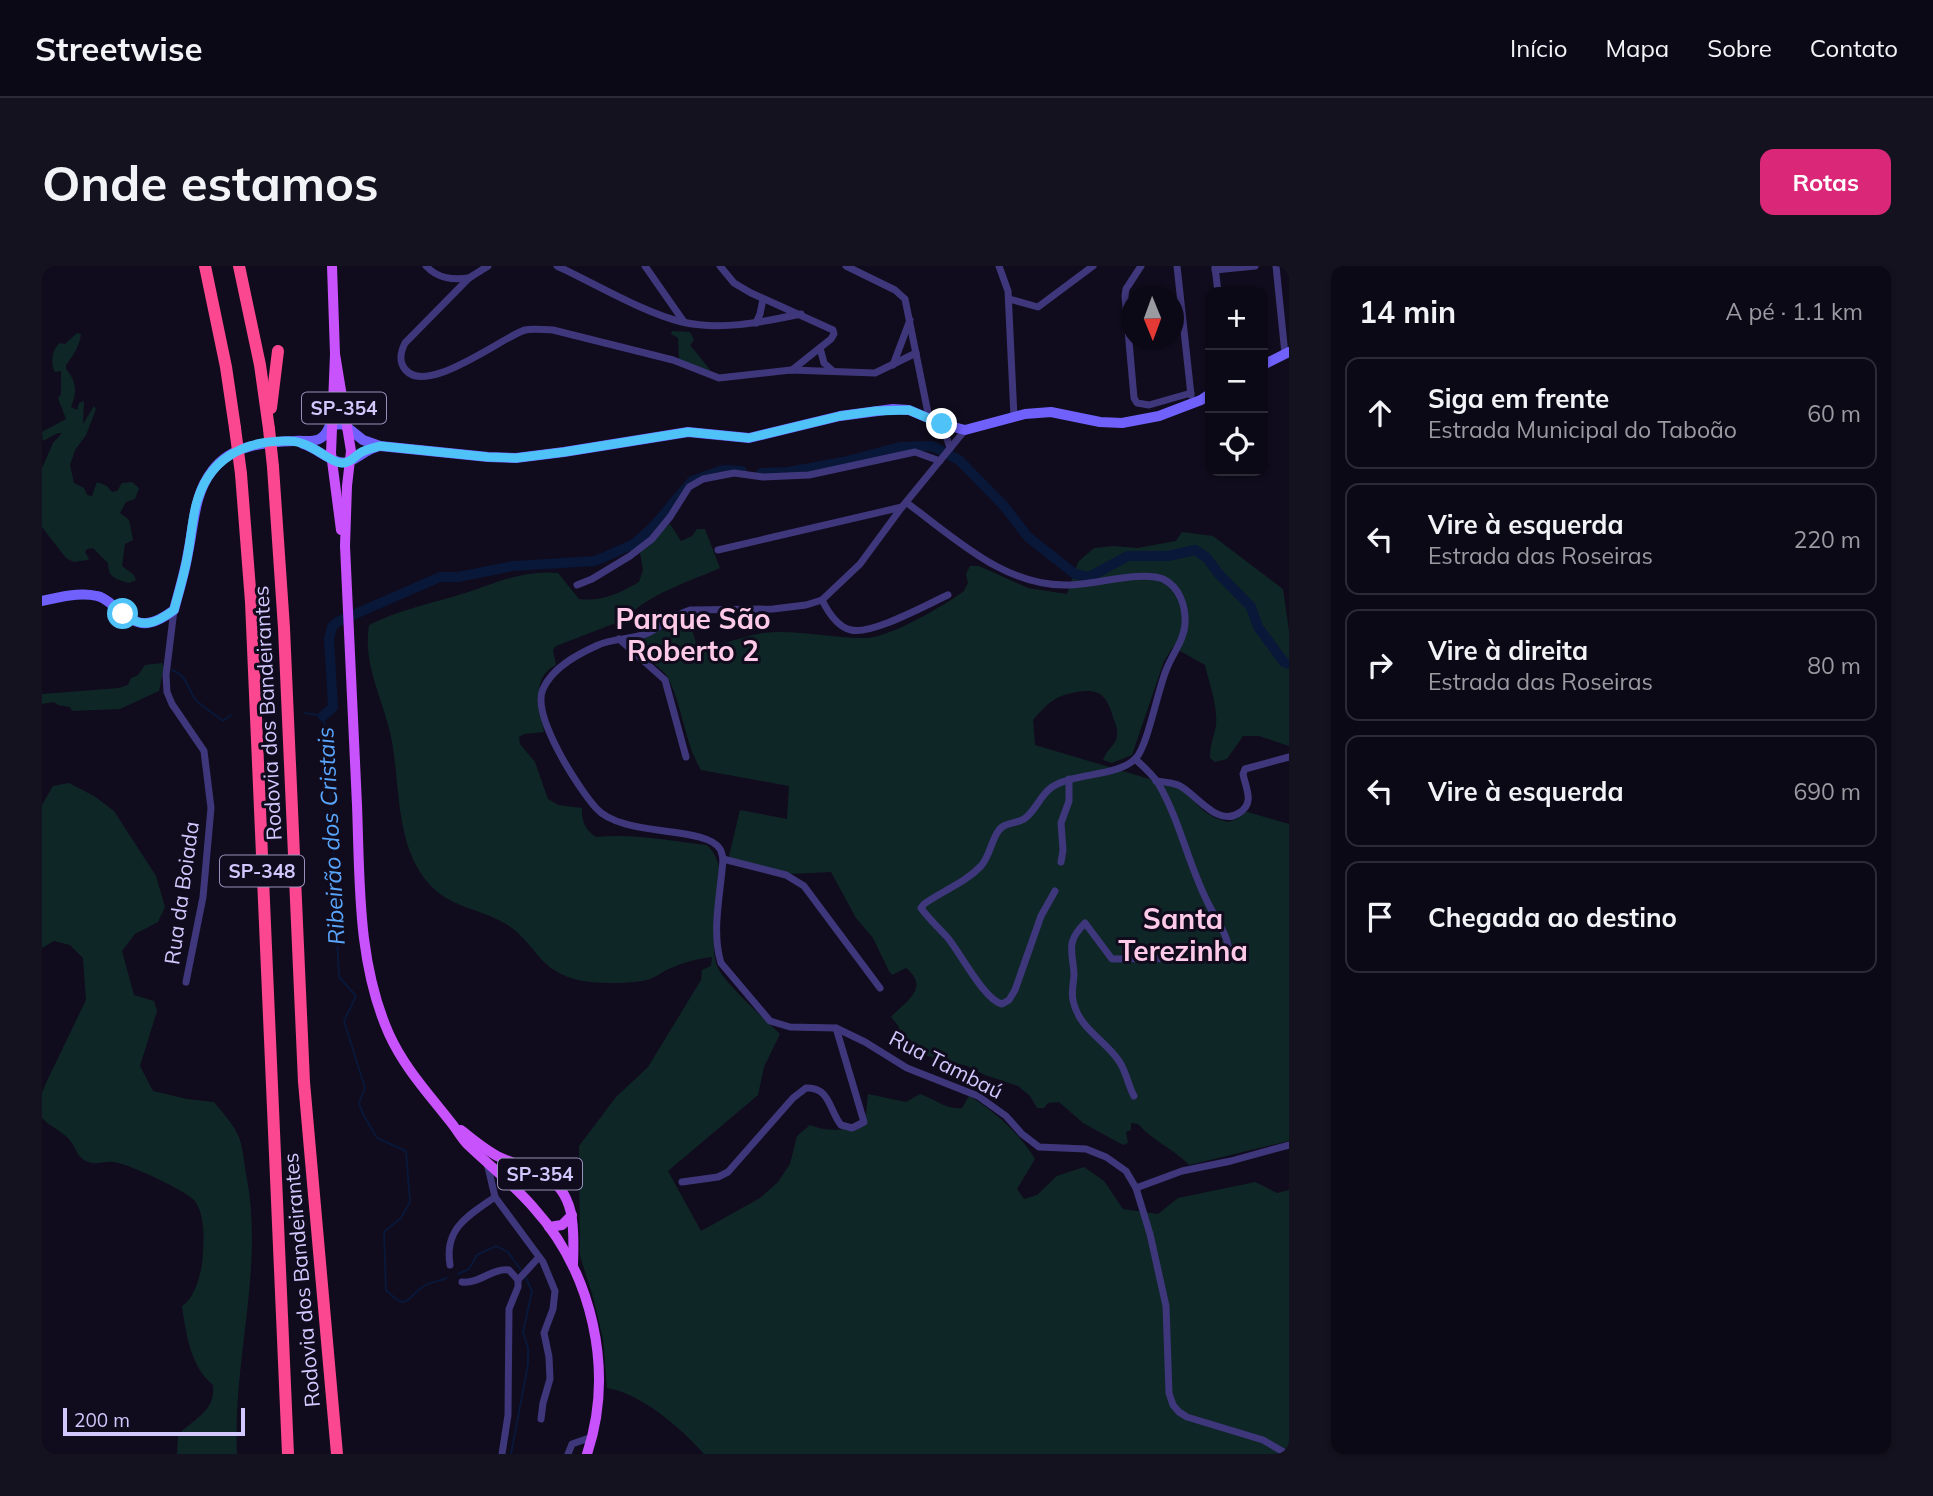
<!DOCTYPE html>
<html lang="pt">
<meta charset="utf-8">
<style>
body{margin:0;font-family:Mulish,sans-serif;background:#15121f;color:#f1f3f6}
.controls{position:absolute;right:21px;top:21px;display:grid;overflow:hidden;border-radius:14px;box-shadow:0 2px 5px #0004}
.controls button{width:63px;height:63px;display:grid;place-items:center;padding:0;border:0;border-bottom:2px solid #2c2a35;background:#0c0916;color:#f1f3f6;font:35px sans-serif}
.compass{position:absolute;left:1079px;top:21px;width:63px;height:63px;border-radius:50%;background:#0c0916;box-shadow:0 2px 5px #0004;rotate:179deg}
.scale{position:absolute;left:21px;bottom:18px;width:182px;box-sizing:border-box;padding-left:7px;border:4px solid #d2c8fe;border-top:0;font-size:19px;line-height:24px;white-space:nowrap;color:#d2c8fe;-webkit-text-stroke:5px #100c1d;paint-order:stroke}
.stop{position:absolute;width:21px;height:21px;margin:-16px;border:5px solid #4fc3f7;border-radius:50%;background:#fff}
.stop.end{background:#4fc3f7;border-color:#fff;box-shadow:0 2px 7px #0008}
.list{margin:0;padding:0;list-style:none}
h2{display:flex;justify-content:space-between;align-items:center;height:91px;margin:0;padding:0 28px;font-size:30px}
h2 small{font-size:23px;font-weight:400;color:#9a9aa1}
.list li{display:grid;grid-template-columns:46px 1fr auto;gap:21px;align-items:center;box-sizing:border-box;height:112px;margin:0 14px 14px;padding:0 14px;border:2px solid #2c2a35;border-radius:14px}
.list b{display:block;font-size:26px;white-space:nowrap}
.list p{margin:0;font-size:23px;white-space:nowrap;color:#9a9aa1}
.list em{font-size:23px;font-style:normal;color:#9a9aa1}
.icon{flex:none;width:38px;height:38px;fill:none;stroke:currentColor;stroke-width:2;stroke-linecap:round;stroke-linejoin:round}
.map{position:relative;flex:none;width:1247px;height:1188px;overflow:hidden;border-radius:14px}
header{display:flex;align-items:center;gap:42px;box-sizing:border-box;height:98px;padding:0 35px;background:#0c0916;border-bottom:2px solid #2c2a35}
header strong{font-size:33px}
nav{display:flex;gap:38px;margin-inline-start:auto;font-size:24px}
.intro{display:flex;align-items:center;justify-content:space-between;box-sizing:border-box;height:168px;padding:0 42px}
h1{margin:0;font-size:49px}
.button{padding:18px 32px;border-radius:14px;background:#db2777;color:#fff;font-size:24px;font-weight:700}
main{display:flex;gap:42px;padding:0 42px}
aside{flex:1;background:#0c0916;border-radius:14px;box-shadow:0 2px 5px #0004}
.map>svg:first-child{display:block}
.green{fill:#0f2626}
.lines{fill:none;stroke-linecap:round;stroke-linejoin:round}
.stream{stroke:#091738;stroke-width:2}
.river{stroke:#091738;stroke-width:10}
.street{stroke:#3f377b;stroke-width:7}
.secondary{stroke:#7061fc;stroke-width:10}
.primary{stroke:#c852fc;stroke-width:10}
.highway{stroke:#fb4690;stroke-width:12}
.highway-bridge{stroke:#fb4690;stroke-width:12}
.route{stroke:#4fc3f7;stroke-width:9}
.labels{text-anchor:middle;stroke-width:6;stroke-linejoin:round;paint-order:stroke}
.shield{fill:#100c1d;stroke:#9890ba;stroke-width:2}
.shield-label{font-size:19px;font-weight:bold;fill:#d2c8fe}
.street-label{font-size:21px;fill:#d2c8fe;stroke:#100c1d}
.water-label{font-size:23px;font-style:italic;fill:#59a5fc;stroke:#100c1d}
.district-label{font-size:28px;font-weight:bold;fill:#fecae8;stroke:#100c1d}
</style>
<header>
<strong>Streetwise</strong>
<nav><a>Início</a><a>Mapa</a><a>Sobre</a><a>Contato</a></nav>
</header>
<div class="intro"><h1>Onde estamos</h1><a class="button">Rotas</a></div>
<main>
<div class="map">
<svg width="1247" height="1188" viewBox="0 0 1247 1188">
<rect width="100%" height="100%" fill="#100c1d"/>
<g class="green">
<polygon points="630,65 648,66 652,74 648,79 669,105 637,94 636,72 629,68"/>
<path d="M35,67l4,1c-1,11 -8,22 -15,31v4c11,13 11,23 5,38l6,3 2,-7 5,-2 -1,23 11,-18 2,3 -10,26 -11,15 -5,15 4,18 10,5 3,7 5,1 5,-14 10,4 5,6 5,-1 5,-8 10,-1 7,6 -4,11 -9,3 -6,11 9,7 4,20 -8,4 -3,22 12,9 2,5 -7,3c-13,-4 -21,-5 -21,-20l-15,-15 -6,1 -2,3 4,7 -2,1 -13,2 -8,-4 -24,-31v-59l11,-25 9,-10h-4l-15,8 -1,-9 24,-13 -8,-21 3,-4v-23l-6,1c-5,-9 -3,-23 5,-29l5,1z"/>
<path d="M628,258l11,17 11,-5 5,-7h8l15,39c-29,13 -75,27 -94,51l-70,27 -3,4 3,15c-26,12 -16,45 -12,67l-20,2 -5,3 1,7 15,18 13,37 10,6 24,3c-1,12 3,22 14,29 37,-4 74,4 111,8 31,30 -3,85 10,121 6,16 49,54 63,68l-16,33 -6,28 -90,76 33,60 59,-33 18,-16 12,-18 7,-28 13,-11c20,8 35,5 55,-1l3,-30 38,8 14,-8c15,5 26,16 42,14l7,-12c26,15 50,37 66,63l-18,30 7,10 13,-4 20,-19 27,-9 20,14 19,28 35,5 20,-16 77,-16 22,11 12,-3v264h-585c-22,-25 -63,-61 -97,-66l-4,-49 -10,-42 -13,-41 -1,-110 37,-49 32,-30 53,-87 1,-10 9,-4 1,-9c-12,1 -30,6 -41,11 -8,3 -16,10 -24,12 -15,4 -53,4 -69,0 -35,-9 -38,-26 -61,-48 -26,-23 -63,-21 -87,-47 -38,-42 -28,-106 -41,-157 -9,-35 -26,-67 -20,-103 26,-13 54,-20 83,-28 36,-10 67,-28 106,-24l21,26c23,3 41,-6 60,-17l4,-12 -3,-18z"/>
<path d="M1140,266l31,4 70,53 6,42v115l-30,-10h-16l-16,23 -12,3 -5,-4c0,-15 4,-20 6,-33 2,-19 -7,-42 -11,-60l-32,-18 -9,14 -32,94 -20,8 -9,-3c3,-8 8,-12 12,-18 4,-7 2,-15 -1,-22 -7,-23 -12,-32 -37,-28 -23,4 -29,11 -44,28l2,25 145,43 24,23 11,7 13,4 9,-3 7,-8 45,13v317l-100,24c-15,-16 -36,-24 -51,-41l-7,-1v7l-5,2 2,11 -5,2 -40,-22 -24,-21 -11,1 -4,5h-7l-7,-12 -12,-10 -33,-11 -18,-9 -43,-11 -28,-15 3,-13 -8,-10c14,-15 40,-29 15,-49l-14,7 -3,-4 -16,-33 -17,-20 -25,-46 -42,2 -58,-15 -2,-3 11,-46 47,9 2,-33 -88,-16c-17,-28 -18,-63 -33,-92 -8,-15 -31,-21 -37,-37l58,-21 7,23 4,3c22,1 42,-10 63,-13 35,-4 69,6 104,5 23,-1 77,-32 97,-47l4,-8 -2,-9 4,-8h9l49,22 39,6 11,-32 16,-14 20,-2 23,2 39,-7z"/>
<polygon points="120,397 122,401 117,425 78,443 30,445 28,441 16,439 12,436 0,438 0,428 77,422 86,419 89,412 96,409 103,399"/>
<path d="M27,517l25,13 20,15 42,65 9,31 -7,15 -23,12 -13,17 12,44 20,6 3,10 -17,55 13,25 34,8 27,3c9,11 19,22 25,35 4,11 5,25 7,37 19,93 -14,187 -9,280h-60l1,-19c17,-17 38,-24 35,-50 -23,-19 -27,-52 -31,-79 12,-7 18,-29 20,-42 2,-19 4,-47 -7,-63 -8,-10 -68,-38 -82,-39 -7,-1 -14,2 -21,1 -16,-3 -15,-16 -24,-25 -8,-8 -19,-12 -26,-20v-25l3,-8 41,-85 -3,-42 -13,-13 -16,-4 -12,7v-143l11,-19z"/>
</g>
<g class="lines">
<g class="stream">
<path d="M130,404c16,6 15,19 24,30 9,9 17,13 27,21l8,-6"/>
<path d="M262,447l19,3 5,27 11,234 17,19 -12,25 21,67 -6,15 4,11 14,24 29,13 4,51 -9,16 -17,14 2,58c20,20 18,12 35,-2 6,-5 18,-7 26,-10"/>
<polyline points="416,1008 427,1003 435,989 454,980 466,986 479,1004"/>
<polyline points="469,1188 486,1098 486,1082 481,1066 490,1025 484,1012"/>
</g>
<g class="river">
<polyline points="719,207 746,206 801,196 858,181 890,180 917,194 962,240 986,271 1033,308 1047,311 1086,290 1126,290 1153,284 1165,292 1176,307 1209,341 1216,361 1242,396 1247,398"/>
<polyline points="281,450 291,441 287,373 290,361 295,356 398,311 416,311 471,300 553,295 592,278 611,261 650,215 681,204 700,205"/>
</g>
<g class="street">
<path d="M384,0c12,13 27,14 43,12"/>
<path d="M446,0l-19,12 -64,65c-3,6 -6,13 -3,21 16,40 101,-28 123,-34 9,-2 19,0 28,0l120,30 46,18 72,-8 84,3 41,-20"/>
<path d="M515,0c37,17 87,47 125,56 40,9 80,0 119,-8"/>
<polyline points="603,0 642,56"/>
<polyline points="678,0 692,17 709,27 791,64 792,68 789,73 750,104"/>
<polyline points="804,0 853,24 863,33 887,152"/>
<polyline points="957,0 966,25 972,151"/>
<polyline points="1099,0 1084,23 1083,30 1092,132 1095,137 1107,139 1149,127"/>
<polyline points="1135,0 1149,129"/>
<polyline points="1234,0 1243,88"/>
<polyline points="1173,1 1176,26"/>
<polyline points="1173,4 1213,0"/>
<polyline points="967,33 996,41 1051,0"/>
<polyline points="714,57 718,48 721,33"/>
<polyline points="778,82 782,97 791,105"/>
<polyline points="851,99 868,54"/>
<polyline points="900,158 908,182"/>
<path d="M923,164l-63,77 -42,57 -38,36 -16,5 -33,4 -83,1c-16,5 -28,16 -42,23 -17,7 -36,5 -52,13 -20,9 -44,22 -53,43 -12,26 35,99 53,119 26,30 110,17 124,41 1,1 3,9 3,10 -2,33 -12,72 -2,104l49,58 20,6 46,1 29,14 42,26 71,28 28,20 16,18 17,13 47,2 20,8 20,14 10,17 14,46 16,72 3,87 4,12 6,7 8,5 76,23 24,14"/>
<path d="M865,237c48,35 98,84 161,82 25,0 74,-15 95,-6 17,8 23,28 22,45 -1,16 -12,29 -18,44 -9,20 -19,77 -31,90 -18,19 -60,14 -84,29 -12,8 -16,24 -28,32 -10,6 -20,2 -27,14 -6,10 -8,24 -16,33 -16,17 -39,25 -57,38l-3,4c7,10 17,19 26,29 13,15 37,63 55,67l7,-4 6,-10 26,-74 14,-25"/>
<polyline points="676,284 860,241"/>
<polyline points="535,319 550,313 588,290 610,273 628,251 647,221 661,213 692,207 721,211 767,209 873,186 898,195"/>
<path d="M780,334c6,12 15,27 29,30 21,5 77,-26 97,-35"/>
<polyline points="132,344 124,409 125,426 130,438 162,485 169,542 161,631 144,716"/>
<polyline points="577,373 623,414 644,491"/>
<path d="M1114,515c7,1 15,1 22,4 17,7 39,43 61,28 16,-10 7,-24 4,-39l2,-5 44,-12"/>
<polyline points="681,593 744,609 762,620 838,722"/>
<polyline points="1019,596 1021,584 1019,557 1027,535 1027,513"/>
<path d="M1092,830c-6,-11 -8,-25 -15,-35 -14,-21 -41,-33 -46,-61 -2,-8 1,-18 1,-27 -2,-24 -8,-31 11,-50l27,36 105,-1 11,-3c3,-15 -10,-33 -17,-46 -22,-40 -30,-87 -53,-126 -6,-9 -15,-17 -23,-24"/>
<polyline points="445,897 453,931 501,996 513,1025 511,1043 502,1067 507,1091 508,1113 501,1137 499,1153"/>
<path d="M640,916l36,-5 10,-5 65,-74 13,-10c24,-1 23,22 35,37l11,3 12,-6 -28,-94"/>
<polyline points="1094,922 1140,905 1189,895 1247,879"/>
<path d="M408,999c-6,-37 18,-49 45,-68"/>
<polyline points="476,1014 497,991"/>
<path d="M420,1016c18,2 29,-14 47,-12l9,10v7l-9,22 -1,106 -6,39"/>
<polyline points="526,1188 530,1178 550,1171"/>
</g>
<g class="secondary">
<polyline points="1221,99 1247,86"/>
<path d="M261,178c15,4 33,24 47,17 11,-5 17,-12 30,-15"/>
<path d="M0,335c17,-4 38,-9 55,-5 7,1 13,7 19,12 22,20 34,20 58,2 5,-19 11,-38 14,-57 6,-28 6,-59 24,-82 19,-26 53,-29 83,-30 8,-1 19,2 26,-3 5,-3 7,-8 9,-13l13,-1 20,16 17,6 108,11 28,1 48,-6 124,-20 61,6 91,-22 53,-7 16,1 33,14 23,6 60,-16 26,-2 49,10 22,1 37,-7 42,-16 9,-6"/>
</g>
<g class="primary">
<polyline points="290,0 293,88 289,187 299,264"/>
<path d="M293,88l16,97 -4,35 -2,60c4,86 8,173 12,259 3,77 0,157 32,229 15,33 38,58 60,86 7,8 12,18 19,25 22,21 45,39 65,62 59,65 82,163 54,247"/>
<path d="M419,864c11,9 23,19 36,26 15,7 31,12 46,19 34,17 31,57 30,89"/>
<polyline points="507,961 520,959 530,949"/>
</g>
<g class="highway">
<polyline points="163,0 184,101 193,162"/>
<polyline points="197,0 218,99 227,163"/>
<polyline points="229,142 236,85"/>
<polyline points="231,201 242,362 262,816 295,1188"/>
<polyline points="199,208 209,336 246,1188"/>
</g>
<g class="highway-bridge">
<polyline points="193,162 199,208"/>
<polyline points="227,163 231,201"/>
</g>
</g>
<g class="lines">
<path class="route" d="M81,348c20,15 32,10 51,-4 5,-19 11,-38 14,-57 3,-16 4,-32 8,-48 12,-46 47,-65 93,-64 22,0 41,22 53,22 8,0 12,-6 18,-10 6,-4 13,-5 20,-7l108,11 28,1 48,-6 124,-20 61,6 91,-22 36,-5 33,-1 33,14"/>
</g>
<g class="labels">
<g class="shield">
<rect x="260" y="126.5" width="84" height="31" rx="5"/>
<rect x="178" y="589.5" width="84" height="31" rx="5"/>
<rect x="456" y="892.5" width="84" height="31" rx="5"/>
</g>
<g class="shield-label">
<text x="302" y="149">SP-354</text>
<text x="220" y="612">SP-348</text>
<text x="498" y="915">SP-354</text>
</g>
<g class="street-label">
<text transform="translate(226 447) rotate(-93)" y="7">Rodovia dos Bandeirantes</text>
<text transform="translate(140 627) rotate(-82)" y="7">Rua da Boiada</text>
<text transform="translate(904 799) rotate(27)" y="7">Rua Tambaú</text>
<text transform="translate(260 1014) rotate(-95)" y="7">Rodovia dos Bandeirantes</text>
</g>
<g class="water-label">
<text transform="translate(289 570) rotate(-93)" y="8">Ribeirão dos Cristais</text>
</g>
<g class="district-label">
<text x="651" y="363">Parque São<tspan x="651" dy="32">Roberto 2</tspan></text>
<text x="1141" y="663">Santa<tspan x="1141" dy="32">Terezinha</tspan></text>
</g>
</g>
</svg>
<div class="controls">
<button>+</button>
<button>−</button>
<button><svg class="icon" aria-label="locate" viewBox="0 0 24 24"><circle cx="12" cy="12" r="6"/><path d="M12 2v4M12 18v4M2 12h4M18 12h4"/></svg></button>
</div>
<svg class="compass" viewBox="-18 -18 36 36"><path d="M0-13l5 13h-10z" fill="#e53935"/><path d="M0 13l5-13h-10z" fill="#9a9aa1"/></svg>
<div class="scale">200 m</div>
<div class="stop" style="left:81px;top:348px"></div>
<div class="stop end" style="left:900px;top:158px"></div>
</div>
<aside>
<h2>14 min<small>A pé · 1.1 km</small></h2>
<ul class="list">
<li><svg class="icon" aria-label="ahead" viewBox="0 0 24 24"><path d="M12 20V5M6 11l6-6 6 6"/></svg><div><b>Siga em frente</b><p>Estrada Municipal do Taboão</p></div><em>60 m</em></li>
<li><svg class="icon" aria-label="left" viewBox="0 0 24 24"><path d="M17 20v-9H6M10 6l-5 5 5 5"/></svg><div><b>Vire à esquerda</b><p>Estrada das Roseiras</p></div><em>220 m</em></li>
<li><svg class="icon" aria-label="right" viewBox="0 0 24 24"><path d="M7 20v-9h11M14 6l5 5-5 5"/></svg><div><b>Vire à direita</b><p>Estrada das Roseiras</p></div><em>80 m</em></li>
<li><svg class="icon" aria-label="left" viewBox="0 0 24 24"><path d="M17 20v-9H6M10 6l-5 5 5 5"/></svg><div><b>Vire à esquerda</b></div><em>690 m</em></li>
<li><svg class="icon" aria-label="arrive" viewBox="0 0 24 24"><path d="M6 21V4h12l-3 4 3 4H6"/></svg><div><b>Chegada ao destino</b></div></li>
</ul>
</aside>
</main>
